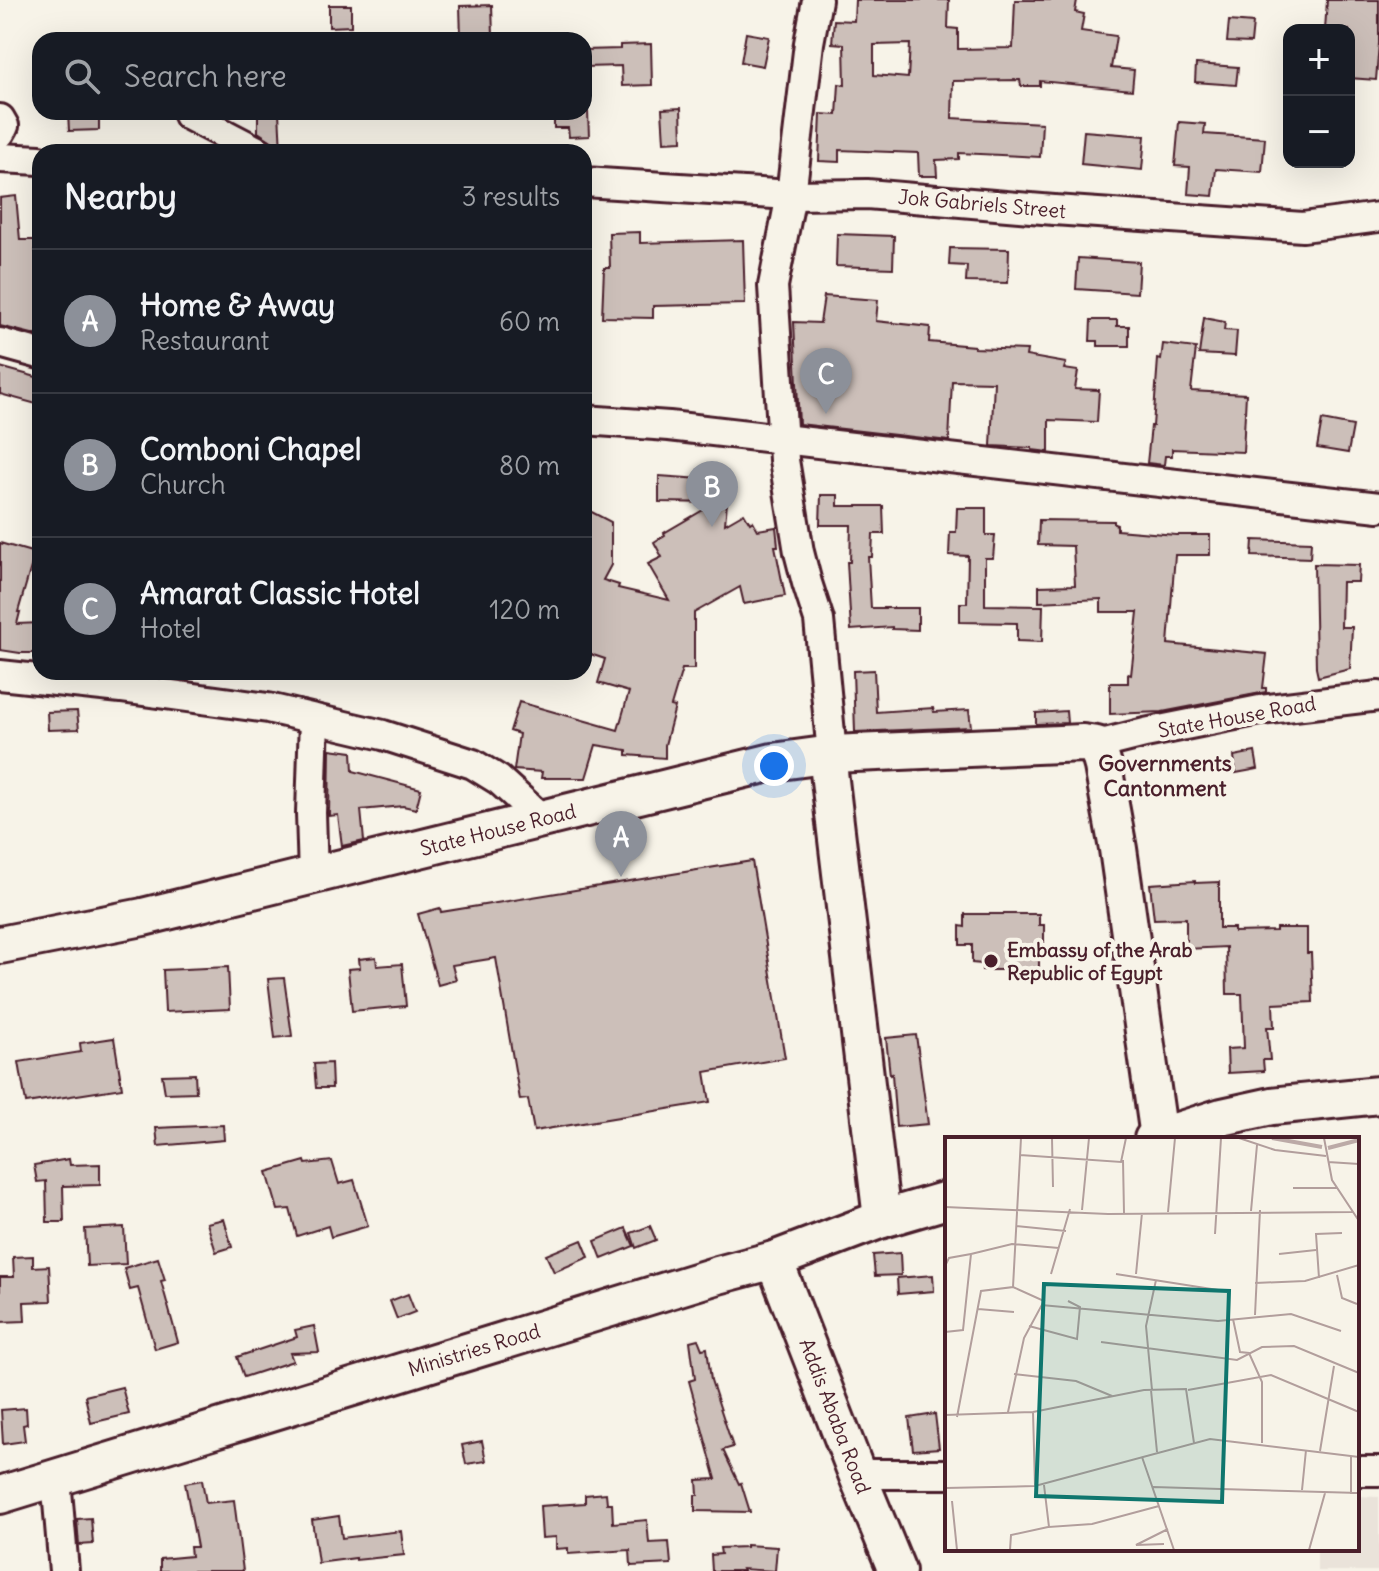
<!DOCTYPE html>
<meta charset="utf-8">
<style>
body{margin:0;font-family:Delius,sans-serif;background:#242831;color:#f1f3f6}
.controls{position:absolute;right:24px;top:24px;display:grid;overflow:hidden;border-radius:16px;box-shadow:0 8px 32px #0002}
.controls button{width:72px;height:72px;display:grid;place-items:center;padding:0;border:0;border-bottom:2px solid #363941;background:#171b24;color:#f1f3f6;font:40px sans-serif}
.you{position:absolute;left:774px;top:766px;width:28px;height:28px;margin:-20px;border:6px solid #fff;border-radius:50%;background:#1a73e8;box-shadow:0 0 0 12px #1a73e833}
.badge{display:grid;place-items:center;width:52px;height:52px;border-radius:50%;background:#8c9099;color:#fff;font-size:26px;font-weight:700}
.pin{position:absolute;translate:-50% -66px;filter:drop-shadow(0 2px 4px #0008)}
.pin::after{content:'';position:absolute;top:42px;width:28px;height:24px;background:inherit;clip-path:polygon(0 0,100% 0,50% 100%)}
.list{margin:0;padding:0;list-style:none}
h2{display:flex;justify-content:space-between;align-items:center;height:104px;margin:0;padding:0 32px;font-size:34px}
h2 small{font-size:26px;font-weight:400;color:#9ea1a6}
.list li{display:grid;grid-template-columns:52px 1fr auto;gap:24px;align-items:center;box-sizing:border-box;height:144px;padding:0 32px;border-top:2px solid #363941}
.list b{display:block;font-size:30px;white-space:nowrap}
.list p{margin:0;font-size:26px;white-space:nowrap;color:#9ea1a6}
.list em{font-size:26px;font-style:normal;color:#9ea1a6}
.icon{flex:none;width:44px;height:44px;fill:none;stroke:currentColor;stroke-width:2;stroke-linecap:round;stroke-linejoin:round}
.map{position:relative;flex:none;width:1379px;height:1571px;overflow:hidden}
.search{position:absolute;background:#171b24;box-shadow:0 8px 32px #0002;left:32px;top:32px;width:560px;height:88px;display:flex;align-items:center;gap:20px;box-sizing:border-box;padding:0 28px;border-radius:24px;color:#9ea1a6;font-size:30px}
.panel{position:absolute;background:#171b24;box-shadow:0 8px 32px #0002;left:32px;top:144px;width:560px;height:536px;border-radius:24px}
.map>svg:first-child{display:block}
.built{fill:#eae3da}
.building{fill:#ccbfb9;stroke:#4a1f2b;stroke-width:2;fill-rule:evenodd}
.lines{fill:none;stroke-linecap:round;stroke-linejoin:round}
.minor-casing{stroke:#4a1f2b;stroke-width:34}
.major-casing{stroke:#4a1f2b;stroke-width:42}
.minor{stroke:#f7f3e8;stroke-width:28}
.major{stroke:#f7f3e8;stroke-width:36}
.poi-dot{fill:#4a1f2b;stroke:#f7f3e8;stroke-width:3}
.labels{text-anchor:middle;stroke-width:8;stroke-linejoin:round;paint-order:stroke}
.street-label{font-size:20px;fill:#4a1f2b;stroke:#f7f3e8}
.poi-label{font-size:20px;font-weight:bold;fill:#4a1f2b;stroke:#f7f3e8;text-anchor:start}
.neighbourhood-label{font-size:22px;font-weight:bold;fill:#4a1f2b;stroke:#f7f3e8}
.inset-river{fill:none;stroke:#bcaaa7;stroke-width:4}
.inset-road{fill:none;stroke:#b29e9c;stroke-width:2}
.view{fill:#0f766e;fill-opacity:0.15;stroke:#0f766e;stroke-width:4}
.inset-edge{fill:none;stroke:#4a1f2b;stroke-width:4}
</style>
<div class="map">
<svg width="1379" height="1571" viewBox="0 0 1379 1571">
<rect width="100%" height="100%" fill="#f7f3e8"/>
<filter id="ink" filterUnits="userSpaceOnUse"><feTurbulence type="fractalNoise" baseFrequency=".0125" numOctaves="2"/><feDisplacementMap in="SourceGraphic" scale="16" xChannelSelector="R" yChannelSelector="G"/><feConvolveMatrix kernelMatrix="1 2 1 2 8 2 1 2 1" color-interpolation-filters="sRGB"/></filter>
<g filter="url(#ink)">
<polygon class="built" points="1357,1496 1379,1497 1379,1571 1317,1571 1317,1549 1357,1549"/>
<g class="building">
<path d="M855,0h94l-1,28 10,1v20l55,-1 2,-48h62l-2,12 9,2 -3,17 35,5 -5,32 23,2 -2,20 -92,-9v5h-19l-1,-6 -67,1 -1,37 90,5 -2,34 -81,-4v6l-23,1 1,16h-18l-1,-23 -79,-3v12l-20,-1 2,-47 16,1 2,-31 6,1 -1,-41 -12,-1 2,-23 20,1zM910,44l-2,34 -34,-3v-30z"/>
<polygon points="1327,0 1379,0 1379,43 1376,80 1349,78 1349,30 1325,30"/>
<polygon points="329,5 351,5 351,26 329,27"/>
<polygon points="492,5 493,36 461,38 460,6"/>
<polygon points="1229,21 1253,23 1251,43 1227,42"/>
<polygon points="746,33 769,37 763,66 741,62"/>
<polygon points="651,44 652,85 622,86 621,66 584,67 584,50 620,49 620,45"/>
<polygon points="1196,64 1238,67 1236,85 1195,82"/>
<polygon points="681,108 682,141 664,142 662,109"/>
<polygon points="68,112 99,112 99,130 69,131"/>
<polygon points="258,112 279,112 281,150 276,150 273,142 258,132"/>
<polygon points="554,112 588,112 589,136 569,137 568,128 554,128"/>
<polygon points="1179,122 1205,124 1204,134 1265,138 1262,172 1216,169 1213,196 1188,194 1190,167 1175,166"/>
<polygon points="1084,131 1145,136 1142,170 1081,164"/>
<polygon points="16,196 20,240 35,240 36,254 40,254 40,336 0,326 0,198"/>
<polygon points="640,232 640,243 743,240 745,304 653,306 653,318 602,317 604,268 610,268 609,233"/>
<polygon points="837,234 894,236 893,268 836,266"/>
<polygon points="950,248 1009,249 1008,283 966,282 967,266 949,265"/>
<polygon points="1078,258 1139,262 1137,293 1076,289"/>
<polygon points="824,296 878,300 876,321 930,327 929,342 974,346 974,348 1027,350 1026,356 1066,363 1064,369 1078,371 1075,389 1099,390 1097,422 1049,420 1049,452 1032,450 1032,448 991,446 994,382 952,381 949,441 799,424 794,322 820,323"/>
<polygon points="1204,318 1225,322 1224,330 1237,331 1235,356 1199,354"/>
<polygon points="1091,320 1117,320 1117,326 1129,326 1129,346 1098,346 1098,341 1090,341"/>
<polygon points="1163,344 1196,348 1191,391 1246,394 1243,452 1172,449 1172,456 1165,456 1164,465 1147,463 1151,426 1153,426 1158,359 1161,360"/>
<polygon points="0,367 40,378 40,405 0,394"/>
<polygon points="1322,420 1353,426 1348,453 1317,448"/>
<polygon points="659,476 729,481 725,524 744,513 750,523 753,521 758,530 776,527 778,546 775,546 785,596 744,604 740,587 694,613 694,669 682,669 671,706 675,707 665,745 665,758 627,755 627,750 596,745 586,778 541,778 542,772 514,770 519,734 510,731 519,702 618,730 629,692 598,683 605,659 584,652 584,508 611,522 611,565 603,580 619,585 618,588 669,600 648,564 662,557 654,542 665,535 664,533 715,503 659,502"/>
<polygon points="821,495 838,495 838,506 883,506 884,534 873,534 872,557 868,557 871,608 918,608 918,630 892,629 892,627 851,630 847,562 850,562 851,525 820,525"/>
<polygon points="957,508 986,508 986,535 995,535 993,558 985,558 985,605 1043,606 1042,642 1017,641 1017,623 960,622 960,603 967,603 968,556 949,555 950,532 956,532"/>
<polygon points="1039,520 1114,521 1114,524 1117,525 1117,530 1176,535 1210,535 1210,555 1175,555 1168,644 1267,654 1263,688 1266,688 1266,692 1162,712 1110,714 1110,683 1128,683 1128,674 1131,675 1138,612 1101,612 1101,599 1039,602 1039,586 1075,585 1073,546 1038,545"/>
<polygon points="1253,540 1311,542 1310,558 1252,556"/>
<polygon points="0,543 35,553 18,612 20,612 17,624 40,623 40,653 20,653 0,650"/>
<polygon points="1314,564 1359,565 1358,582 1342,582 1341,627 1352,627 1350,669 1318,677 1316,668"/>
<polygon points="874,670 876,712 933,708 934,712 969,710 971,727 855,732 853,671"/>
<polygon points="77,711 79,729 48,730 47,712"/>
<polygon points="1066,711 1067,723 1036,724 1036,713"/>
<polygon points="330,749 352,752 353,771 421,789 416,809 403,806 361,810 364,841 342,846 338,815 329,816"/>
<polygon points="1255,752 1258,769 1236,773 1234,756"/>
<polygon points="752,861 785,1058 705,1072 710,1102 534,1131 528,1099 520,1100 496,958 452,965 456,980 438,985 418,914 440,908 441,912"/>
<polygon points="1195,881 1195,883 1219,882 1219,928 1234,928 1234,932 1276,931 1276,928 1307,928 1307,953 1311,953 1313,1002 1273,1004 1274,1027 1267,1027 1270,1060 1263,1060 1264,1071 1228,1073 1227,1049 1244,1048 1242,994 1227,994 1226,947 1186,949 1186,918 1154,919 1150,884"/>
<polygon points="965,914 1039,914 1039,925 1044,925 1044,945 1039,945 1039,970 982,970 982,964 972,963 972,945 960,945 960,926 965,927"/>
<polygon points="376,957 377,966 402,964 406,1006 352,1011 348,969 360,968 359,959"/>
<polygon points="228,967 230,1009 165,1012 163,970"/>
<polygon points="284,978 292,1036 275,1038 268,979"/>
<polygon points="916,1035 928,1124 896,1127 892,1074 890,1075 886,1038"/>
<polygon points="114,1038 122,1088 26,1103 19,1062 81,1052 80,1043"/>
<polygon points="331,1063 332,1088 316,1088 314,1064"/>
<polygon points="195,1074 196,1092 165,1093 162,1075"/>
<polygon points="223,1125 224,1140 158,1146 156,1128"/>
<polygon points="69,1159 70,1165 100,1164 100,1185 63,1186 64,1222 47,1222 46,1181 37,1182 34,1165"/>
<polygon points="305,1161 306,1164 332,1161 339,1184 354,1180 368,1226 331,1237 328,1226 297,1236 290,1209 278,1210 267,1172"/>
<polygon points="224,1219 232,1247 216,1252 207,1223"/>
<polygon points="650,1226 656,1240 636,1248 631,1233"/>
<polygon points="124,1227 126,1264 87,1266 85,1229"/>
<polygon points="626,1228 634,1246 602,1259 595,1241"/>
<polygon points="582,1240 589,1257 554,1272 546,1255"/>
<polygon points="900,1253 901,1275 875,1276 873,1255"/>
<polygon points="33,1256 33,1267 49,1266 51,1301 24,1302 25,1321 0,1322 0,1277 14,1277 13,1257"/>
<polygon points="158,1258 165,1280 161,1281 178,1342 155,1349 138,1288 130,1290 124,1268"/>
<polygon points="933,1275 934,1291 898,1294 897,1278"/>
<polygon points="408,1294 415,1312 397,1319 390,1301"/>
<polygon points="314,1326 319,1352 290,1353 293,1361 244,1377 237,1357 297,1337 295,1330"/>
<polygon points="698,1339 702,1349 707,1348 711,1380 733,1447 723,1450 739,1484 741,1483 750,1512 695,1511 695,1495 698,1495 697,1480 716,1479 689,1381 695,1379 690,1341"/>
<polygon points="122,1387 129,1414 91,1423 85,1396"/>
<polygon points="26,1408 27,1424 23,1425 25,1441 3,1444 1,1410"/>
<polygon points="935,1414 939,1448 913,1450 909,1418"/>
<polygon points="482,1441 486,1461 466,1464 462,1445"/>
<polygon points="202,1480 206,1503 234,1500 243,1571 160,1571 160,1559 191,1556 190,1547 197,1547 185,1483"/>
<polygon points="606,1493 607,1503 612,1503 613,1523 647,1520 649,1543 669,1542 671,1564 631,1566 630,1550 568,1554 568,1548 556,1549 556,1537 542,1538 540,1506 585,1503 585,1495"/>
<polygon points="339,1516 342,1538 401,1531 404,1555 356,1560 356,1558 318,1563 312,1520"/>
<polygon points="91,1518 93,1544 79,1545 77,1519"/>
<polygon points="746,1545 777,1547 775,1571 742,1569 743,1571 712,1571 711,1555 721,1554 720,1548 746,1547"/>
</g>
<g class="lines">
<defs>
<g id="minor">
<polyline points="817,0 809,43 791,195 773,286 784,460 799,552 807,583 819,620 832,754"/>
<polyline points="188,115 259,152"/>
<polyline points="0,119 4,126 0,133"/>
<polyline points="0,158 40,160"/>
<polyline points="584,182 791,195 867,194 1054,210 1303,227 1379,217"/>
<polyline points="0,343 40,354"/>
<polyline points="584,420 669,426 1379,507"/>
<polyline points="0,675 121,688 268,708 383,735 473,764 499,780 542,819"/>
<polyline points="1097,745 1145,733 1260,710 1379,696"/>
<polyline points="313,876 311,813 314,719"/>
<polyline points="1357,1471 1379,1471"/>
<polyline points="857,1474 947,1474"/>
<polyline points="56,1479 64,1571"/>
</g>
<g id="major">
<polyline points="827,755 882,1219"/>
<polyline points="0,945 143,917 773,762 832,754 1083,743 1097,745 1103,766 1118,849 1159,1137"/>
<polyline points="1153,1139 1222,1117 1272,1106 1379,1095"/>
<polyline points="774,1260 857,1474 897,1571"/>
<polyline points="0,1495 718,1275 774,1260 882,1219 947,1200"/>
</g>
</defs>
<use href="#minor" class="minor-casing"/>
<use href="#major" class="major-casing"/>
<use href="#minor" class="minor"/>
<use href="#major" class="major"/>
</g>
</g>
<circle class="poi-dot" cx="991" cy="961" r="8"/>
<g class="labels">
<g class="street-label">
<text transform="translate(982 204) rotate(5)" y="7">Jok Gabriels Street</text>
<text transform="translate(1237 717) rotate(-10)" y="7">State House Road</text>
<text transform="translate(498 830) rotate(-14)" y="7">State House Road</text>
<text transform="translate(474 1350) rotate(-17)" y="7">Ministries Road</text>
<text transform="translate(835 1416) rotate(69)" y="7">Addis Ababa Road</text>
</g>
<g class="poi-label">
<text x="1007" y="957">Embassy of the Arab<tspan x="1007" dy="23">Republic of Egypt</tspan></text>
</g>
<g class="neighbourhood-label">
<text x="1165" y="771">Governments<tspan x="1165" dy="25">Cantonment</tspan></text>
</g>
</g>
<g transform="translate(945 1137)">
<rect width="414" height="414" fill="#f7f3e8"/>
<path class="inset-river" d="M327,1l50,9M383,11l31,-8"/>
<path class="inset-road" d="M107,1l1,49M294,1l36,12 51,6M379,1l8,42 27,41M75,18l101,7 5,-24M178,23l1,53M383,25l31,2M348,51h44M0,70l163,7 244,-2M137,73l7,-72M306,74l6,-66M223,75l7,-74M71,89l50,5M270,97l6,-96M26,117l41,-10 47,4M334,117l37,-4M0,129l4,-8 22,-4 -8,76 -18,2M106,137l19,-65M171,137l102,16M191,137l6,-61M392,138l5,23 15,6M374,141l-3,-44 26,-1M310,146l50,-2 54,-16M96,168l177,16 73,-7 50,17M33,172l36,3M310,178l5,-105M288,182l7,33 9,1 13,29v61M84,189l48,13 3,-32 -12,-6M156,205l136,18 25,-13 32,-1 65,27M69,237l62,7 36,15M206,253l6,62M207,253l-6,-64 10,-46M243,253l83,-15 88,37M63,275l16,-74 20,-37 -31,-14M88,275l2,74M0,278l88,-3 111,-22 42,-1 8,54M12,280l24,-126 32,-4 8,-149M375,314l14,-85M197,320l32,93M99,348l5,42 43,-3 67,-18M208,350l206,6M0,351l90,-2 175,-47 149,18M357,353l4,-40M406,357v-38M7,364l5,49M219,407l-28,1 32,-16M65,413l1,-15 37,-8M364,413l16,-57"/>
<path class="view" d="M99,147l185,7 -7,211 -186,-6z"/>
<rect width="414" height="414" class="inset-edge"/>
</g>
</svg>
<div class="controls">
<button>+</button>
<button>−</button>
</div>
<div class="you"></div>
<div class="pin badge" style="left:621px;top:877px">A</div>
<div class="pin badge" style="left:712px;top:527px">B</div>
<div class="pin badge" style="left:826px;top:414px">C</div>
<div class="search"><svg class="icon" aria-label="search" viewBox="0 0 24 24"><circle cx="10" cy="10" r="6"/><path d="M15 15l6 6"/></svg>Search here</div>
<section class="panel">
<h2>Nearby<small>3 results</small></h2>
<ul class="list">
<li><span class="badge">A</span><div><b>Home &amp; Away</b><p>Restaurant</p></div><em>60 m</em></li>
<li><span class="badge">B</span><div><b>Comboni Chapel</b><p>Church</p></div><em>80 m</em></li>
<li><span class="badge">C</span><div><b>Amarat Classic Hotel</b><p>Hotel</p></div><em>120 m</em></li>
</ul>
</section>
</div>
